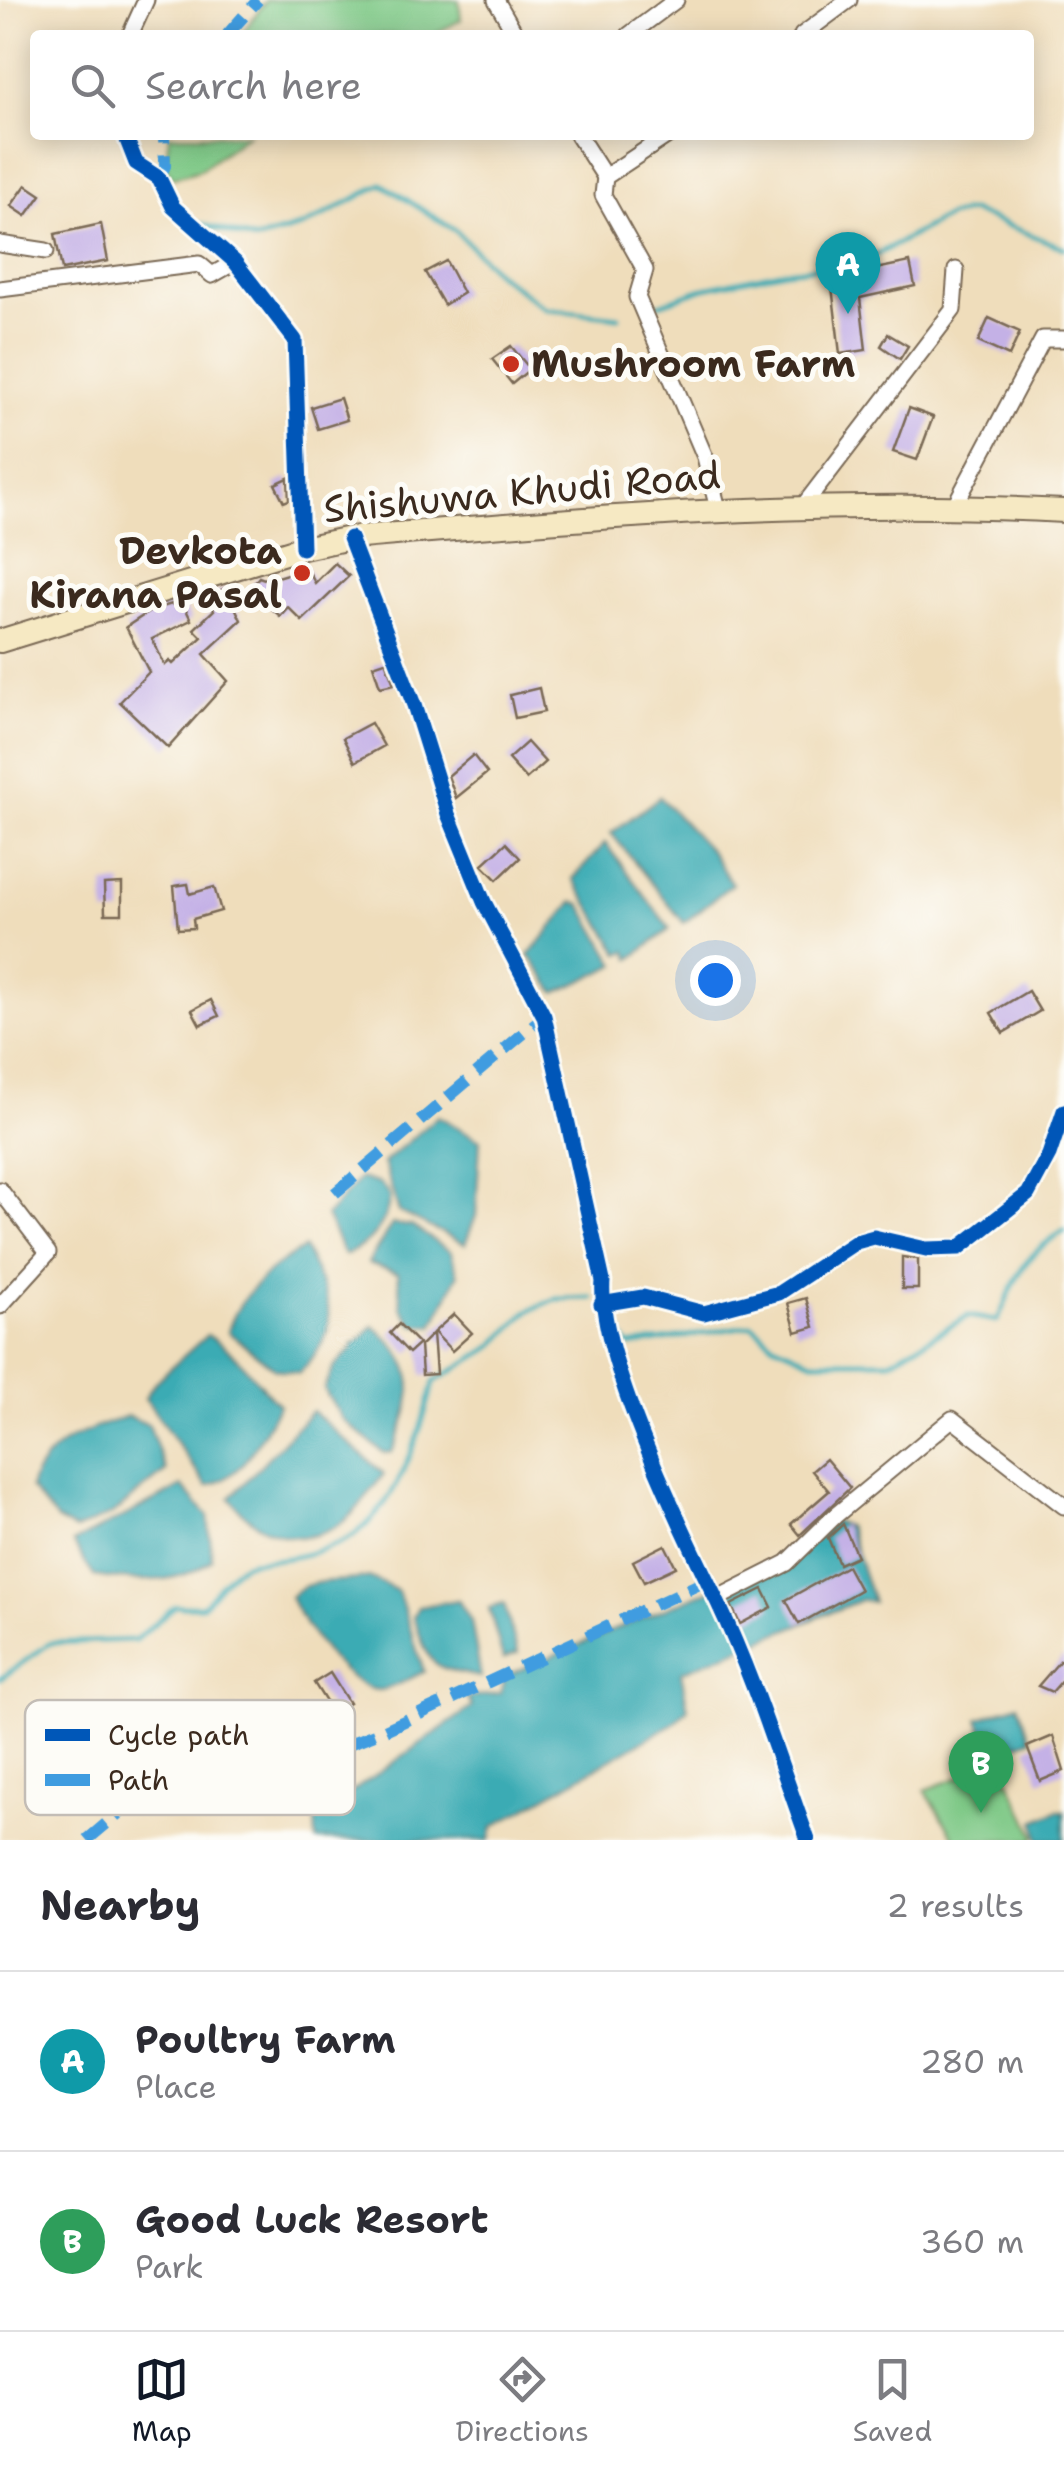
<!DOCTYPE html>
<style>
body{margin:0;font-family:"Shantell Sans",sans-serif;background:#f7f7f7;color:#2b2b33}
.you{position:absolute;left:715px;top:980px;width:35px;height:35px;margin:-25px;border:8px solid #fff;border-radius:50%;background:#1a73e8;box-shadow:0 0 0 15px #1a73e833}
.badge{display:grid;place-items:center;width:65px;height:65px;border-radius:50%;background:#111827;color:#fff;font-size:32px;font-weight:700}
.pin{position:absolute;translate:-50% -82px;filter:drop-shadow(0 2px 5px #0008)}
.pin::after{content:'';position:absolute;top:52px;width:35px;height:30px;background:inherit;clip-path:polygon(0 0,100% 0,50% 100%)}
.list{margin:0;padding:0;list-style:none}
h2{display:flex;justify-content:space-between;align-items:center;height:130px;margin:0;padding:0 40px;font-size:42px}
h2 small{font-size:32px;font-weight:400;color:#7c7c81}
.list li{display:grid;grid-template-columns:65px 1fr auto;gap:30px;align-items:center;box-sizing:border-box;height:180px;padding:0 40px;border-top:2px solid #e1e1e2}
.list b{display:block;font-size:38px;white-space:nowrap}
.list p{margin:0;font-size:32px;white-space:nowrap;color:#7c7c81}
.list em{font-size:32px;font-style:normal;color:#7c7c81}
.icon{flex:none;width:55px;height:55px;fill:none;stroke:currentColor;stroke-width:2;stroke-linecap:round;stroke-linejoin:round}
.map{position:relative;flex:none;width:1064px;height:1840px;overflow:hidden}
.search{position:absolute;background:#fff;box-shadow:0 5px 25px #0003;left:30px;right:30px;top:30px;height:110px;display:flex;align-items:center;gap:25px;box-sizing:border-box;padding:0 35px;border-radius:10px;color:#7c7c81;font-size:38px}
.sheet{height:490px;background:#fff}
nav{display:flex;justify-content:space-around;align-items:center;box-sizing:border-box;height:140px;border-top:2px solid #e1e1e2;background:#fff;font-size:28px;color:#7c7c81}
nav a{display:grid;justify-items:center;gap:5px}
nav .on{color:#111827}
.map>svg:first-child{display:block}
.green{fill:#7dc885;stroke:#5c7952;stroke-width:2.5}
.water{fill:#3aabb4;stroke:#3a6a69;stroke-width:2.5}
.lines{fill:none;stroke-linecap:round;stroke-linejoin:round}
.stream{stroke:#3aabb4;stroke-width:5}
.building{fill:#c4b1e6}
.street-casing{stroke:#7a6955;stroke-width:19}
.secondary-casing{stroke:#7a6955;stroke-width:26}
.street{stroke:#fff;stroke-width:15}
.secondary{stroke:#f6e9c3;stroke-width:22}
.quiet{stroke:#3f9ce0;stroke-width:12;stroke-dasharray:25 12;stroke-linecap:butt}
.cycleway-casing{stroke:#fdfcf7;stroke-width:21}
.cycleway{stroke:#0057b8;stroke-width:15}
.poi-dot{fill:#c8321e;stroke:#fdfcf7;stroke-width:4}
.labels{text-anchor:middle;stroke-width:10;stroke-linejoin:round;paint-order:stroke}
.poi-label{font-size:38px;font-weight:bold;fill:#3b2a1e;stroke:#fdfcf7;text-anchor:start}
.street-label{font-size:38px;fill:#3b2a1e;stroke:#fdfcf7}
.key{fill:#fdfcf7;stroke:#c3bdb6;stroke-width:2.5}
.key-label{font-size:28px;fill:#3b2a1e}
</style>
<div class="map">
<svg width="1064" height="1840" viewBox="0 0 1064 1840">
<rect width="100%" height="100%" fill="#fdfcf7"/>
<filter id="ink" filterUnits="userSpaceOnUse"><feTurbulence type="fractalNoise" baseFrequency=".01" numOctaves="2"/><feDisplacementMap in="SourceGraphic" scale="20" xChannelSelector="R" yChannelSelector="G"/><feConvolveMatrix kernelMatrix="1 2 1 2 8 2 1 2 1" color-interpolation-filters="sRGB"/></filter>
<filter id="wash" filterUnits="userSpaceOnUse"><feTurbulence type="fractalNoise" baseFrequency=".0048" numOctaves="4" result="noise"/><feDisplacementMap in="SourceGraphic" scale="40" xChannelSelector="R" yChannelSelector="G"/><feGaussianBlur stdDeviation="2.25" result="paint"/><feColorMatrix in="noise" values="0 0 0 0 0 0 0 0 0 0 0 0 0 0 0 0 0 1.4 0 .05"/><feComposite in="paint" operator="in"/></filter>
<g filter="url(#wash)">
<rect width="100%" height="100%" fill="#efddbb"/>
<g class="green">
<polygon points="266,0 459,0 461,20 432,35 241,35"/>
<polygon points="169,135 247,135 200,170 172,178 165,166"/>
<polygon points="1000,1762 1035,1835 1033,1840 956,1840 925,1790"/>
</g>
<g class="water">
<polygon points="660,797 711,852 732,884 684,923 611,833"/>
<polygon points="605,843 670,929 631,959 627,951 620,954 573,879"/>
<polygon points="573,902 581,904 616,965 556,993 529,955"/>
<polygon points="438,1116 480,1140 476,1216 465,1244 399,1212 383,1163"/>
<path d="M360,1178l21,6 9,13c-4,29 -19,48 -46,58l-18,-39z"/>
<polygon points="392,1224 412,1226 451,1252 458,1275 433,1326 414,1325 401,1307 398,1273 368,1263"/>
<path d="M304,1248c26,53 42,78 -5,125l-24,-4 -47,-37c9,-35 44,-67 76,-84z"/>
<path d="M373,1326c52,39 42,73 19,126l-8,1 -42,-34 -18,-30 10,-22z"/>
<path d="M207,1335c32,17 46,45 72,70 -18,31 -35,73 -72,81l-62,-88 10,-16z"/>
<path d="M312,1411l72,63c-10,12 -19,26 -30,38 -40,40 -93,29 -124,-14z"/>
<path d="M128,1416l21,9 17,46 -55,44 -35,15 -19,-10 -27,-32c14,-46 56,-57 98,-72z"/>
<path d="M182,1486l26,30 4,43c-31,27 -79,23 -118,17l-21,-33z"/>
<polygon points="829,1519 848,1527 873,1602 861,1600 681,1672 688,1709 672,1724 493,1827 490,1840 316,1840 315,1818 472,1707 467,1698 500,1693 505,1676 699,1594 769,1573"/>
<path d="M369,1577l29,14 26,81c-13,5 -30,17 -44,18 -31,2 -79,-67 -90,-93 19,-22 52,-13 79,-20z"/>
<path d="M458,1600l13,21 10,56c-53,-10 -49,-10 -68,-60l5,-10z"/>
<polygon points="504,1604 518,1653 503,1659 489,1608"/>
<polygon points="1018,1704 1031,1739 991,1754 978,1719"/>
<polygon points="1057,1811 1064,1811 1064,1840 1039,1840 1035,1821"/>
</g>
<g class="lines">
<g class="stream">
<polyline points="201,224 255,240 304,226 382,184 456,231 497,273 546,309 619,317"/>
<polyline points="654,306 705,288 785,271 863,262 948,216 971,211 1064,248"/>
<path d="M614,1324l15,22 123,-21 22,19 39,17h78l77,-45 29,5c21,-44 22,-63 67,-90"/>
<path d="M0,1679l50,-36 85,-3 40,-34h28c50,-64 38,-35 104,-52 14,-4 39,-12 50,-21 43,-33 64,-102 77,-151l58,-35 36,-36 28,-12 36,-1"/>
</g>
</g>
<g id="blocks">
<g class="building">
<polygon points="26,185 41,195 26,216 11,206"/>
<polygon points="101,224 108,261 62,270 55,234"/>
<polygon points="446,261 463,293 444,305 425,272"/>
<polygon points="910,262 915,286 860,298 866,350 840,354 831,278"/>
<polygon points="989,318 1020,332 1009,356 978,342"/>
<polygon points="888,334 908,346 900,359 881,346"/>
<polygon points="511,346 530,369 512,384 492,359"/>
<polygon points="340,398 347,420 318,429 311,407"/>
<polygon points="909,408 933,417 917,460 893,452"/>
<polygon points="288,478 289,500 284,502 275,484"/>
<polygon points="335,563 349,576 302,621 288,607 280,616 249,589 259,577 267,580 307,568 315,583"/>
<polygon points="226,588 241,620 204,654 228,681 168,748 120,702 149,672 126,627 152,610 182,601 191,620 152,639 165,665 170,661 173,664 202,637 194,629 214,610 208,596"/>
<polygon points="385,661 394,684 380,687 373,665"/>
<polygon points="539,688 544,712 515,718 510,695"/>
<polygon points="371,723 384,746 355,762 343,738"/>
<polygon points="527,742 545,762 526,779 508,759"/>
<polygon points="473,755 487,773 456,798 448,776"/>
<polygon points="506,843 520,858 497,880 482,865"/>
<polygon points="122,883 122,914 105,914 104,884"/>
<polygon points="188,884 190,894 214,887 221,911 193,919 194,928 178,929 174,886"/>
<polygon points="1028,991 1040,1011 1003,1033 991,1013"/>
<polygon points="211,1000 219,1016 200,1025 192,1010"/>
<polygon points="902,1257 918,1259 918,1289 902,1289"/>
<polygon points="806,1298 814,1327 796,1332 788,1303"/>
<polygon points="454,1314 472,1333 452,1351 434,1332"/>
<polygon points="399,1324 419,1344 409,1353 390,1333"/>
<polygon points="433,1333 436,1374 422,1375 420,1346"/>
<polygon points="826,1459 850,1488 800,1535 791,1524 829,1491 812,1471"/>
<polygon points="843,1524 857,1556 839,1564 828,1538"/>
<polygon points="665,1545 676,1567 644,1582 633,1561"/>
<polygon points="847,1566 860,1590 799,1624 786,1600"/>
<polygon points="763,1589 772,1607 740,1624 731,1605"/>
<polygon points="1064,1656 1064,1678 1052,1692 1038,1686"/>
<polygon points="330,1673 349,1703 333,1713 314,1683"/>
<polygon points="1053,1736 1064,1771 1040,1781 1027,1747"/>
</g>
</g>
</g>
<g filter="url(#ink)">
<use href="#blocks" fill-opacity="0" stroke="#7a6955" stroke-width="2.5"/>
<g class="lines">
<defs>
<g id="street">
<polyline points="496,0 516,35"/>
<polyline points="130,35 146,0"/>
<polyline points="629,35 676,0"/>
<polyline points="802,35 849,0"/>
<polyline points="125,135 136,163 159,178 173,207 235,262 295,340 302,548"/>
<polyline points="578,135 605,177"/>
<polyline points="668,135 605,177 603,195 645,270 637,297 705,457 718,509"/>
<polyline points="0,244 46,251"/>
<polyline points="0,289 199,264 212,275 235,262"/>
<polyline points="955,505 1043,339 1064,339"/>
<polyline points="801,509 953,310 956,270"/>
<path d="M350,538l64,167 34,109 36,88 60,114 59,265c-6,75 80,250 115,322 36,76 61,158 90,237"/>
<polyline points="0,1190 48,1253 0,1306"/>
<polyline points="601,1304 643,1297 704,1313 779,1293 856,1242 874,1237 926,1249 959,1248 1028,1194 1049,1155 1064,1111"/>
<polyline points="716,1599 787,1563 836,1515 952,1419 1064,1506"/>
</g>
<path id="secondary" d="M0,641l294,-91 56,-12c237,-21 475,-40 714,-27"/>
</defs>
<use href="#street" class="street-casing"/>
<use href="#secondary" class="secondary-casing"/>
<use href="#street" class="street"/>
<use href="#secondary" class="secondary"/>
<g class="quiet">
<polyline points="227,35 258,0"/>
<polyline points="159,178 165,166 164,135"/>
<polyline points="335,1193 544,1016"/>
<polyline points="87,1840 179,1762 227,1767 315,1757 385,1730 706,1581"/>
</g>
<defs>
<g id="cycleway">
<polyline points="125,135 136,163 159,178 173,207 235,262 295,340 302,548"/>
<path d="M350,538l64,167 34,109 36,88 60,114 59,265c-6,75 80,250 115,322 36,76 61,158 90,237"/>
<polyline points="601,1304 643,1297 704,1313 779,1293 856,1242 874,1237 926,1249 959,1248 1028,1194 1049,1155 1064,1111"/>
</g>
</defs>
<use href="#cycleway" class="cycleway-casing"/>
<use href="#cycleway" class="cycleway"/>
</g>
</g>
<g class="poi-dot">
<circle cx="511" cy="364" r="10"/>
<circle cx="302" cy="573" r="10"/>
</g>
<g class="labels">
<g class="poi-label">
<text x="531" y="377">Mushroom Farm</text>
<text x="282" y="564" text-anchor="end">Devkota<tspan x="282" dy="44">Kirana Pasal</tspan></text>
</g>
<g class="street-label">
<text transform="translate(522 492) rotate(-5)" y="13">Shishuwa Khudi Road</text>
</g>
</g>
<rect x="25" y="1700" width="330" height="115" rx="15" class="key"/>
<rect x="45" y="1729" width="45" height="12" fill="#0057b8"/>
<rect x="45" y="1774" width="45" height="12" fill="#3f9ce0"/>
<g class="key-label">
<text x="108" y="1745">Cycle path</text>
<text x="108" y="1790">Path</text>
</g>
</svg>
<div class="you"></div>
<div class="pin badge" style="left:848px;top:314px;background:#0f9aa8">A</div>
<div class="pin badge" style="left:981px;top:1813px;background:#2e9e5b">B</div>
<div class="search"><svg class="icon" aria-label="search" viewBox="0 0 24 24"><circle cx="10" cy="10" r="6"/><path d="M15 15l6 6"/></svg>Search here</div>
</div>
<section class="sheet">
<h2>Nearby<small>2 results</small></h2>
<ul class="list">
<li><span class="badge" style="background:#0f9aa8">A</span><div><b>Poultry Farm</b><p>Place</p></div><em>280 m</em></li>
<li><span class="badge" style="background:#2e9e5b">B</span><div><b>Good Luck Resort</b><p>Park</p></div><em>360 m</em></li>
</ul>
</section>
<nav>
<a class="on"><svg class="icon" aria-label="map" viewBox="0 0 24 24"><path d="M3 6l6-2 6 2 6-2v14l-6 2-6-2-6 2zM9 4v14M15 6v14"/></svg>Map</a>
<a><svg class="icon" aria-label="directions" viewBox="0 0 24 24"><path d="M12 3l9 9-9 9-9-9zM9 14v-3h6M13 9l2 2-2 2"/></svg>Directions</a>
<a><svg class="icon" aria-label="saved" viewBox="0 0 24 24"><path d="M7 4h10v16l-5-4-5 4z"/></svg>Saved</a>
</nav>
